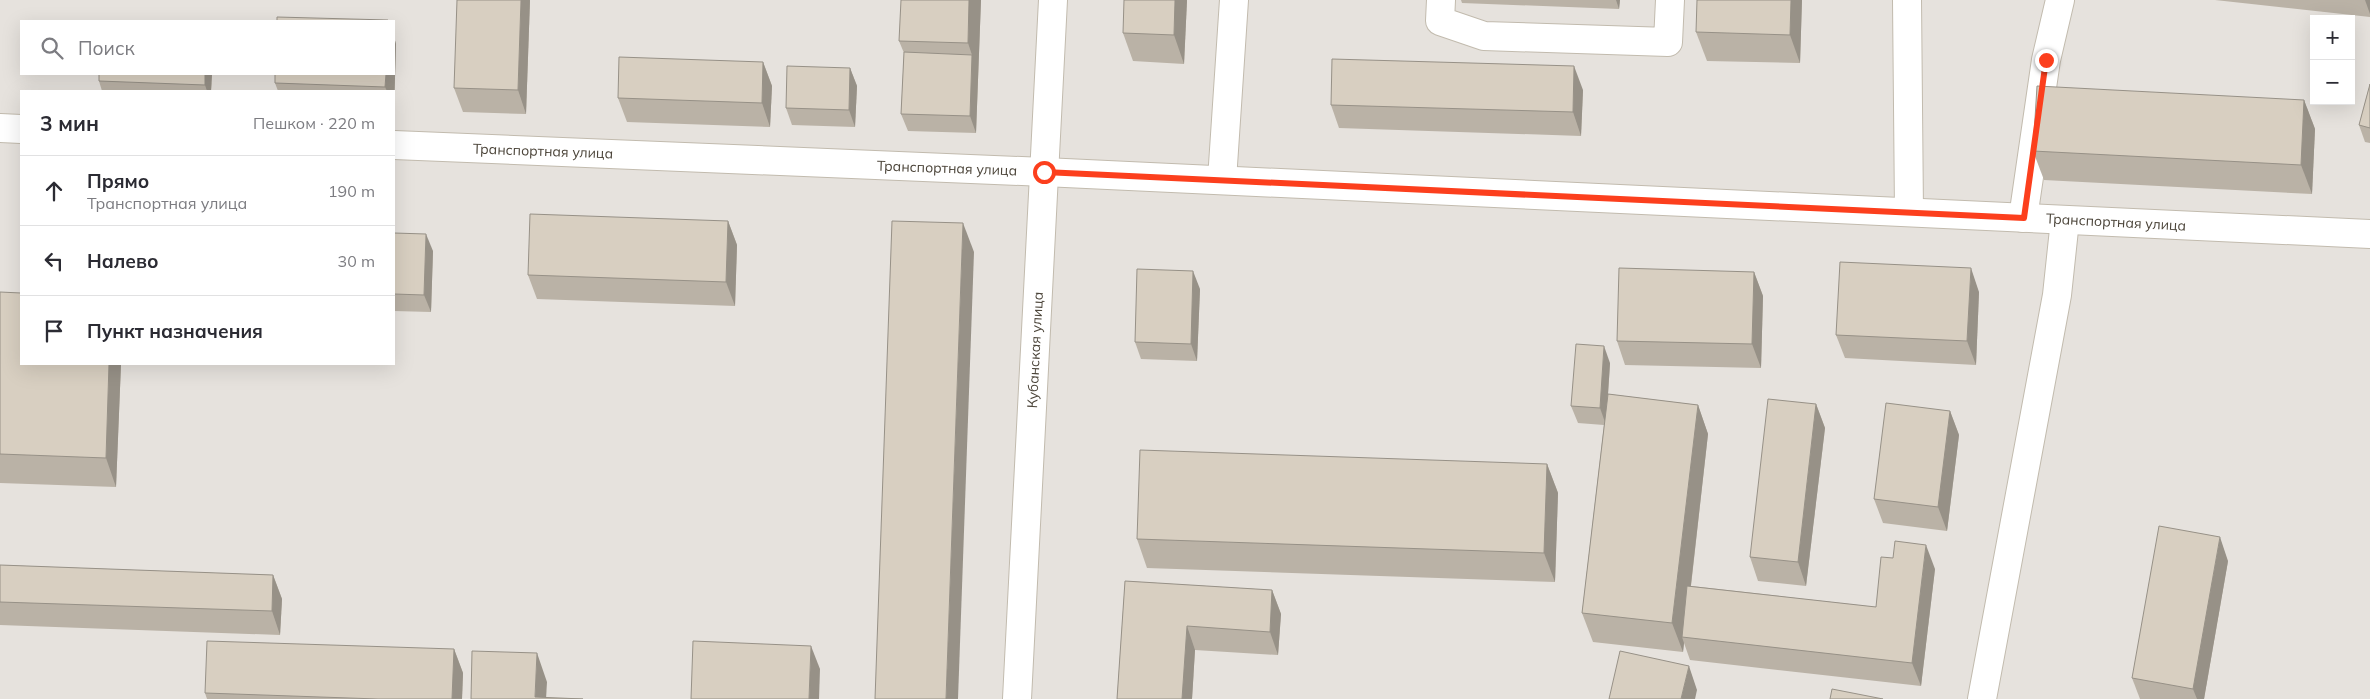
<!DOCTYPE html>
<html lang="ru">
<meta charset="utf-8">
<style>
body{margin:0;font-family:Mulish,sans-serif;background:#f7f7f7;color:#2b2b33}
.controls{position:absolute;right:15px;top:15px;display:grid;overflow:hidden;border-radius:0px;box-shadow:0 5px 20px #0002}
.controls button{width:45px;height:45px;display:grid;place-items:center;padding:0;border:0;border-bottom:1px solid #e1e1e2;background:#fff;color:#2b2b33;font:25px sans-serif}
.stop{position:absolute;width:15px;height:15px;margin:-11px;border:4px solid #fc3f1d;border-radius:50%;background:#fff}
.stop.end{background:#fc3f1d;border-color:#fff;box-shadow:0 1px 5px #0008}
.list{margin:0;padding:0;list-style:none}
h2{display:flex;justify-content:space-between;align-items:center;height:65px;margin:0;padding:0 20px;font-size:21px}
h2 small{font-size:16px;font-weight:400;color:#7c7c81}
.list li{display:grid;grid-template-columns:32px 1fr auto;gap:15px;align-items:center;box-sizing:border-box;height:70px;padding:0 20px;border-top:1px solid #e1e1e2}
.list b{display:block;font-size:19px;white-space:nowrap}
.list p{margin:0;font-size:16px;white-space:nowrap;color:#7c7c81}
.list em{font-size:16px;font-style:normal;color:#7c7c81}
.icon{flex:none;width:28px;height:28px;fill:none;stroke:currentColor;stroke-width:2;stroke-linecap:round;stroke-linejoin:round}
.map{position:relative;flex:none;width:2370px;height:699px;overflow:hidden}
.search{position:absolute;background:#fff;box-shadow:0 5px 20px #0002;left:20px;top:20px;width:375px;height:55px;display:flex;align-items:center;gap:12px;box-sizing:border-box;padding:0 18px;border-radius:0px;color:#7c7c81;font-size:19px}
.panel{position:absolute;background:#fff;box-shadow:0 5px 20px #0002;left:20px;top:90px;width:375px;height:275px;border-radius:0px}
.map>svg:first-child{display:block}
.industrial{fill:#e6e2dd;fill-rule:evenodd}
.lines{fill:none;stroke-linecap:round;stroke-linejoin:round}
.minor-casing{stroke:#c2bbae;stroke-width:30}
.minor{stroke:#fff;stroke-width:28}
.wall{fill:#bab2a6}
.shaded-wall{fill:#979187}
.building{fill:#d8cfc1;stroke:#979187}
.route{stroke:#fc3f1d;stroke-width:6}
.labels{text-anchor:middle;stroke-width:4;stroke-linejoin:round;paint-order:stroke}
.street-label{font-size:14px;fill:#4b4439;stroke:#fff}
</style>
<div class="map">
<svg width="2370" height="699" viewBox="0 0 2370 699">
<rect width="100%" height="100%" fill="#f6f3ec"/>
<path class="industrial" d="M0,0h2370v699h-2370zM2314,19h37v82h-37zM21,21h373v53h-373zM21,91h373v273h-373z"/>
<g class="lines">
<defs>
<g id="minor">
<polyline points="1441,0 1440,21 1484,36 1668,42 1670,0"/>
<polyline points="1907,0 1909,212"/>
<polyline points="0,128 21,129"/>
<polyline points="394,145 1044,172 2370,234"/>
<polyline points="1222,180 1234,0"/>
<polyline points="2023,218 2046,60 2060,0"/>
<polyline points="1017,699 1053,0"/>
<polyline points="1982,699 2057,295 2065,220"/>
</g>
</defs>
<use href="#minor" class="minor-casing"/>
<use href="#minor" class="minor"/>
</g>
<g class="wall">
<polygon points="530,0 526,114 463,112 454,88"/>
<polygon points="981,0 976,133 908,131 901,114 904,53 899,41"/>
<polygon points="1187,0 1184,64 1133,61 1123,33"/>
<polygon points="1461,0 1620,0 1619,9 1462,3"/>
<polygon points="1802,0 1800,63 1707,61 1696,32"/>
<polygon points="2215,0 2370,0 2370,17"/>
<polygon points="394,37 396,44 394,111 394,91 278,91 275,83 394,74"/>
<polygon points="763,62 772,86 770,127 627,122 618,98"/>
<polygon points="850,68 857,86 855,127 792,125 786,108"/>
<polygon points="212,74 211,91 102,91 99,81"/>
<polygon points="2370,84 2370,143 2365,142 2359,125"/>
<polygon points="1583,90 1581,136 1339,128 1331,105"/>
<polygon points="2304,100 2315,129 2312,194 2044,180 2033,151"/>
<polygon points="728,221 737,245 735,306 537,299 528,275"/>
<polygon points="394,233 433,251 431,312 394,311"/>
<polygon points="1754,272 1763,296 1761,368 1625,365 1617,341"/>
<polygon points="1200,289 1197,361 1141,359 1135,342"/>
<polygon points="0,292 21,364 121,364 116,487 0,483"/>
<polygon points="1979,292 1976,365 1845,358 1836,335"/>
<polygon points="1610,363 1608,394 1698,405 1708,434 1691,586 1876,607 1935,569 1921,686 1690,660 1684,643 1683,652 1593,642 1582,613 1604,425 1578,423 1571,406"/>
<polygon points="1816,404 1825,428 1806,586 1758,581 1750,557"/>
<polygon points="1950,411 1959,435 1947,531 1883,523 1874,499"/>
<polygon points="1547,464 1558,493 1555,582 1147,568 1137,539"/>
<polygon points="2228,561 2204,699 2140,699 2132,678"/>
<polygon points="0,565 273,575 282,599 280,635 0,625"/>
<polygon points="1125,581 1272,590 1281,614 1278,655 1195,650 1192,699 1117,699"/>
<polygon points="454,649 463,673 462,699 207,699 205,693"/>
</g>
<g class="shaded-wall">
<polygon points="521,0 530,0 526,114 518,90"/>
<polygon points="969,0 981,0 976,133 970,116 972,55 968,43"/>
<polygon points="1175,0 1187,0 1184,64 1174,35"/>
<polygon points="1616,0 1620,0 1619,9"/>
<polygon points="1791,0 1802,0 1800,63 1790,35"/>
<polygon points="2365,0 2370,0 2370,14"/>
<polygon points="394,37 396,44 394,111 394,91 387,91 385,87 386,74 394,74"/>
<polygon points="763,62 772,86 770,127 762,103"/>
<polygon points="1574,66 1583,90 1581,136 1573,112"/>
<polygon points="850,68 857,86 855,127 849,110"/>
<polygon points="205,74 212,74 211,91 207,91 205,85"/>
<polygon points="2304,100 2315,129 2312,194 2301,165"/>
<polygon points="728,221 737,245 735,306 726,282"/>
<polygon points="963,223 974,252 958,699 946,699"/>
<polygon points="426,234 433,251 431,312 424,295"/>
<polygon points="1971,268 1979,292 1976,365 1967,341"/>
<polygon points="1193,271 1200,289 1197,361 1191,344"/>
<polygon points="1754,272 1763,296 1761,368 1752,344"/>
<polygon points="1604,346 1610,363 1606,425 1600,408"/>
<polygon points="109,364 121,364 116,487 106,458"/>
<polygon points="1816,404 1825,428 1806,586 1798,562"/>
<polygon points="1698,405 1708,434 1685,637 1682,637 1684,643 1683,652 1672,623"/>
<polygon points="1950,411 1959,435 1947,531 1938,507"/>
<polygon points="1547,464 1558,493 1555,582 1544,553"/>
<polygon points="2220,537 2228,561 2204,699 2197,699 2193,689"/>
<polygon points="1926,545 1935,569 1921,686 1912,663"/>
<polygon points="273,575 282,599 280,635 272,611"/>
<polygon points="1272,590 1281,614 1278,655 1270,632"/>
<polygon points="1187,626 1195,650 1192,699 1182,699"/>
<polygon points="811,646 820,669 819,699 809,699"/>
<polygon points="454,649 463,673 462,699 452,699"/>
<polygon points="537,653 547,682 546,699 535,697"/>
<polygon points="1689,666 1697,690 1695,699 1681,699"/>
</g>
<g class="building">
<polygon points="457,0 521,0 518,90 454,88"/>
<polygon points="901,0 969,0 968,43 899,41"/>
<polygon points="1124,0 1175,0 1174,35 1123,33"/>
<polygon points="1697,0 1791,0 1790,35 1696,32"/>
<polygon points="277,17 388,20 388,21 277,21"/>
<polygon points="904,52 972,55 970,116 901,114"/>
<polygon points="619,57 763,62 762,103 618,98"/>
<polygon points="1332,59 1574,66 1573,112 1331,105"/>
<polygon points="787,66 850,68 849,110 786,108"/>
<polygon points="99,74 205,74 205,85 99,81"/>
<polygon points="275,74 386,74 385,87 275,83"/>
<polygon points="2370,84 2370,128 2359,125"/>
<polygon points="2037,86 2304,100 2301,165 2033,151"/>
<polygon points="530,214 728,221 726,282 528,275"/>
<polygon points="892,221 963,223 946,699 875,699"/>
<polygon points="394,233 426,234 424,295 394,294"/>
<polygon points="1840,262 1971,268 1967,341 1836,335"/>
<polygon points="1619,268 1754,272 1752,344 1617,341"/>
<polygon points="1137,269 1193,271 1191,344 1135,342"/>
<polygon points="0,292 21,293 21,364 109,364 106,458 0,454"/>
<polygon points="1576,344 1604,346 1600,408 1571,406"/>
<polygon points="1608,394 1698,405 1672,623 1582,613"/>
<polygon points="1768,399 1816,404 1798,562 1750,557"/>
<polygon points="1886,403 1950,411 1938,507 1874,499"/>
<polygon points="1140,450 1547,464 1544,553 1137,539"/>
<polygon points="2159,526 2220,537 2193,689 2132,678"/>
<polygon points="1895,541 1926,545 1912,663 1682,637 1687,586 1876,607 1881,557 1893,558"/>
<polygon points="0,565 273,575 272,611 0,602"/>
<polygon points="1125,581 1272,590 1270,632 1187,626 1182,699 1117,699"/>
<polygon points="207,641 454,649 452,699 378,699 205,693"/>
<polygon points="693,641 811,646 809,699 691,699"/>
<polygon points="472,651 537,653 535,697 583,699 471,699"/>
<polygon points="1620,651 1689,666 1681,699 1609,699"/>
<polygon points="1832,689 1883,699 1830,699"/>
</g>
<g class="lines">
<polyline class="route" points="1044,172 2024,218 2046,60"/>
</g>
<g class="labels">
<g class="street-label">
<text transform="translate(543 151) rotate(2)" y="5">Транспортная улица</text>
<text transform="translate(947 168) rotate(2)" y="5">Транспортная улица</text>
<text transform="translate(2116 222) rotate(3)" y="5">Транспортная улица</text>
<text transform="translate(1035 350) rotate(-87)" y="5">Кубанская улица</text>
</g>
</g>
</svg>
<div class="controls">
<button>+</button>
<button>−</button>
</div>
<div class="stop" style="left:1044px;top:172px"></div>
<div class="stop end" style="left:2046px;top:60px"></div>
<div class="search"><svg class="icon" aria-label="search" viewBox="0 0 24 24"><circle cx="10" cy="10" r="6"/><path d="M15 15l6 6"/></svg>Поиск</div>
<section class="panel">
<h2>3 мин<small>Пешком · 220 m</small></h2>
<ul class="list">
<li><svg class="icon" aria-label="ahead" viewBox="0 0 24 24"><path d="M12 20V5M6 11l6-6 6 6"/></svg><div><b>Прямо</b><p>Транспортная улица</p></div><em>190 m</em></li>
<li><svg class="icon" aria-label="left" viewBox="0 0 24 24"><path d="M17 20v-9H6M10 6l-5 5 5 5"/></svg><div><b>Налево</b></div><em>30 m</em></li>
<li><svg class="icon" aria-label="arrive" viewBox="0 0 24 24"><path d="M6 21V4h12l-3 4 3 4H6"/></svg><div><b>Пункт назначения</b></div></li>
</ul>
</section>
</div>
